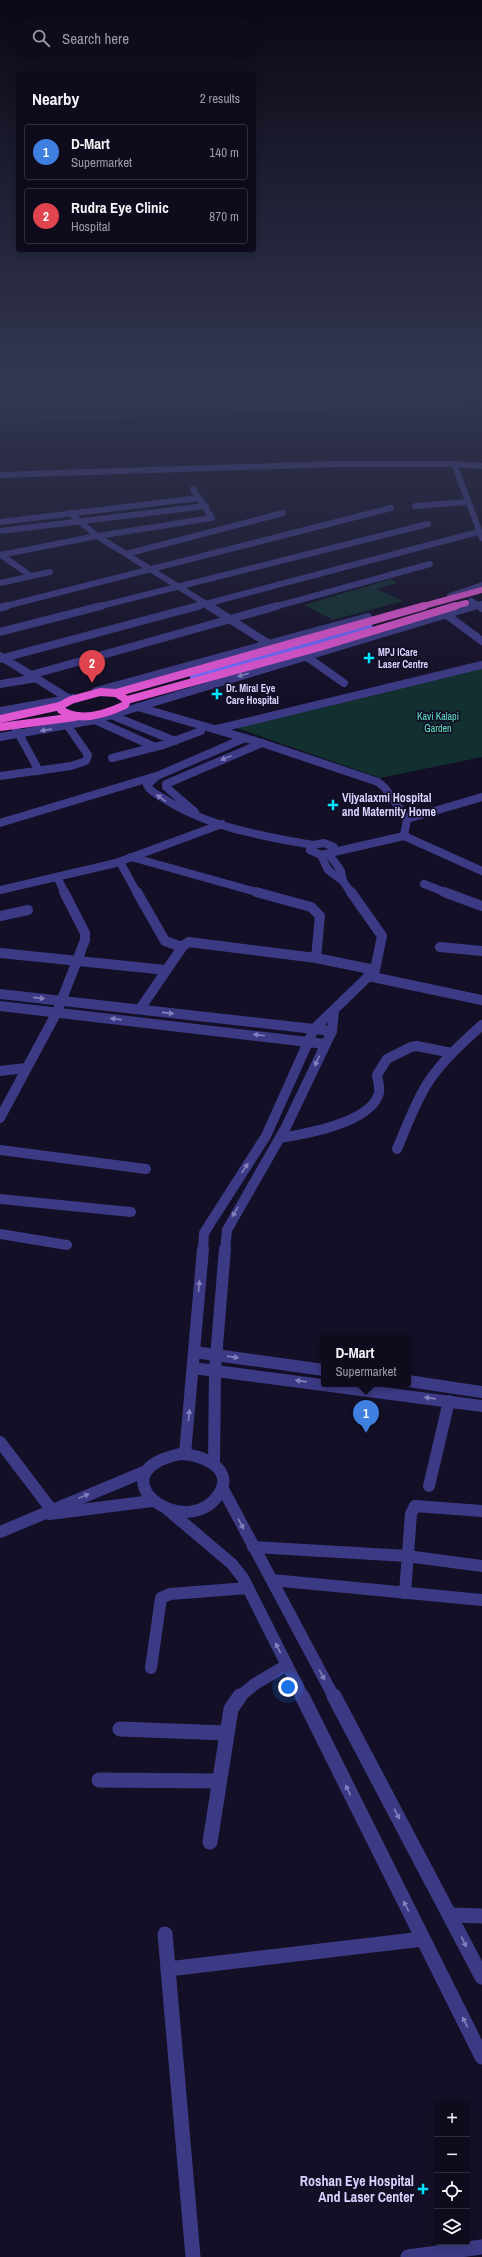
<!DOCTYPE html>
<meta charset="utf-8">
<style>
body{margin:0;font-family:"Archivo Narrow",sans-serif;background:#1c1929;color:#f1f3f6}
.controls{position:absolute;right:12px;bottom:12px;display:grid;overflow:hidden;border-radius:4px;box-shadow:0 2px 10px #0003}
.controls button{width:36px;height:36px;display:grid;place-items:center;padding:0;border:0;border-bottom:1px solid #2e2b3b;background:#0e0b1c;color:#f1f3f6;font:20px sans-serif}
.you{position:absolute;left:288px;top:1687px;width:14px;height:14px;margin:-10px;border:3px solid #fff;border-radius:50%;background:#1a73e8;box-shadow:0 0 0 6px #1a73e833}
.badge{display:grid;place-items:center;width:26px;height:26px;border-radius:50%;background:#00e5ff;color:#fff;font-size:13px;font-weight:700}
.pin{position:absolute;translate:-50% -33px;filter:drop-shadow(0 1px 2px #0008)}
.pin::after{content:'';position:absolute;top:21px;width:14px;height:12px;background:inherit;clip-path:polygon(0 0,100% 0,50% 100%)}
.popup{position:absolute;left:321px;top:1335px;width:90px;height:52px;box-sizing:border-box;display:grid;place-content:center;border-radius:4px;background:#0e0b1c;filter:drop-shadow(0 1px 3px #0005);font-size:13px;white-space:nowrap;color:#9b9ba3}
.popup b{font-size:15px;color:#f1f3f6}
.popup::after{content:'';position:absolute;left:50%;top:100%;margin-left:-8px;border:8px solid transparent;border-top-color:#0e0b1c}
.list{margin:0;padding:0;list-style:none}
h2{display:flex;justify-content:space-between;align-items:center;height:52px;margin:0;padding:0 16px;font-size:17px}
h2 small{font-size:13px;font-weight:400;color:#9b9ba3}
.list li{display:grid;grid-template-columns:26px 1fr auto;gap:12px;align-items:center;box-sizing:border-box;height:56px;margin:0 8px 8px;padding:0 8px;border:1px solid #2e2b3b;border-radius:4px}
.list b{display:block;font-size:15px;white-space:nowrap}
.list p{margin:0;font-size:13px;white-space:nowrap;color:#9b9ba3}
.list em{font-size:13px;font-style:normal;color:#9b9ba3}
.icon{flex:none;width:22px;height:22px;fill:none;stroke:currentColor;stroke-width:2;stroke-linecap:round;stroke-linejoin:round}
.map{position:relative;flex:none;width:482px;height:2257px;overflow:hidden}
.search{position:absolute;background:#0e0b1c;box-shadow:0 2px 10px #0003;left:16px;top:16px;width:240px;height:44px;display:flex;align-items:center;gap:10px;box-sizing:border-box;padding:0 14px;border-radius:22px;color:#9b9ba3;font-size:15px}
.panel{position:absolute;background:#0e0b1c;box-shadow:0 2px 10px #0003;left:16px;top:72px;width:240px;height:180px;border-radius:4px}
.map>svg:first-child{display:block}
.green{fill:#12302f}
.water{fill:#0c2248}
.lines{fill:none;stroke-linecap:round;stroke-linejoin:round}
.minor-far4{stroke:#3d3a85;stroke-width:6}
.minor-far3{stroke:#3d3a85;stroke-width:8}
.minor-far2{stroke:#3d3a85;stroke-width:10}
.minor-far1{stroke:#3d3a85;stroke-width:12}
.minor{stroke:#3d3a85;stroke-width:15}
.tertiary-far4{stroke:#3d3a85;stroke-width:6}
.tertiary-far3{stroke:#3d3a85;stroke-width:8}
.tertiary-far2{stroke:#3d3a85;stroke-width:10}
.tertiary-far1{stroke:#3d3a85;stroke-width:12}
.tertiary{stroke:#3d3a85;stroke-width:15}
.secondary{stroke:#6f6bff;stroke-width:8}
.trunk-far1{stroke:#e055d1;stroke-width:6}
.trunk{stroke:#e055d1;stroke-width:8}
.oneway{fill:#837fbc}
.poi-dot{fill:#00e5ff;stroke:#130f26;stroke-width:1.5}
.labels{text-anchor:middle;stroke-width:3.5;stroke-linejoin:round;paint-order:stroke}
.far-poi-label{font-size:10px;font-weight:bold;fill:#d9d4ff;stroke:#130f26;text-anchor:start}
.far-park-label{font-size:10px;fill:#5fe0c0;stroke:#130f26}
.poi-label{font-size:12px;font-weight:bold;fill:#d9d4ff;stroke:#130f26;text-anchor:start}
.near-poi-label{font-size:14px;font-weight:bold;fill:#d9d4ff;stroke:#130f26;text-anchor:end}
</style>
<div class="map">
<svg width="482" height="2257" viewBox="0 0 482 2257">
<rect width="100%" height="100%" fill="#130f26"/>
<g class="green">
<polygon points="482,399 482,405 204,414 0,423 0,417"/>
<polygon points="391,579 397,583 377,589 403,601 333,620 304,605"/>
<polygon points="482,667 482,757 380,778 234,727"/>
</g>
<polygon class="water" points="0,379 482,379 482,402 167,412 0,421"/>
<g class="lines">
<g class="minor-far4">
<polyline points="454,464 482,538"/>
<polyline points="415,506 468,502"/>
<polyline points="70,513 97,536 211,607"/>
<polyline points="0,522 200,498"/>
<polyline points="0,531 206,506"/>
<polyline points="126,554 283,513"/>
<polyline points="0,555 97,536 212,518 193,489"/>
<polyline points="1,555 31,576"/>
<polyline points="0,583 50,572"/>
<polyline points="471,601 481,607"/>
<polyline points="2,607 391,508"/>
<polyline points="97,607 428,524"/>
<polyline points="194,607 478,532"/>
<polyline points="274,607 430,564"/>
</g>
<g class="minor-far3">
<polyline points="209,606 269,644"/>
<polyline points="480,606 482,608"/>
<polyline points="0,608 6,606"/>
<polyline points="447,615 482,641"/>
<polyline points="0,632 101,606"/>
<polyline points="0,656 71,700"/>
<polyline points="307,657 344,683"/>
<polyline points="0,659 198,606"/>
<polyline points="31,675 277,606"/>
<polyline points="0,684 37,678"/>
<polyline points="111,715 175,741"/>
<polyline points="95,720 155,747"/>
<polyline points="14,725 39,771"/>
<polyline points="217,729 482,665"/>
<polyline points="112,758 163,745 201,731"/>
<polyline points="0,776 71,766 86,761 88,755 63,719"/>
<polyline points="407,819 482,797"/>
<polyline points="0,823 156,776"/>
<polyline points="404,836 482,871"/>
<polyline points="131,857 260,893"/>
<polyline points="120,862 137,893"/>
<polyline points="57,877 65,893"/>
<polyline points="424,884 447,893"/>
<polyline points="0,890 116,863 222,824"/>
</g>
<g class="minor-far2">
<polyline points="137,892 165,941 182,947"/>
<polyline points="256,892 311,907 320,916 316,958"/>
<polyline points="444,892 482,906"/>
<polyline points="0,916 28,910"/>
<polyline points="440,947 482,951"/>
<polyline points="0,953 166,970"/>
<polyline points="368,976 482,1000"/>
<polyline points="140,1009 183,946 189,942 316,958 375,970"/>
<polyline points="0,1071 26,1068"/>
<polyline points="0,1118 57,1012 85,940 85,933 64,892"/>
<path d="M280,1138c25,-4 91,-15 99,-45 1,-6 -1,-12 -2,-18l10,-16 24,-12 6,-1 35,7"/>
<path d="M397,1149c10,-23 18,-47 32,-68 14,-21 34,-39 53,-56"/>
<polyline points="0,1150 146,1169"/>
<polyline points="0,1199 131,1212"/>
<polyline points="0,1234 67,1245"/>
</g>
<g class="minor-far1">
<polyline points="0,1442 51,1509"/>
<polyline points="429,1486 449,1401"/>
<polyline points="253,1547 407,1556 482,1566"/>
<polyline points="272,1580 482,1600"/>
<polyline points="405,1593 411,1514 415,1506 482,1511"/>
<polyline points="151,1668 161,1598 170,1594 248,1588"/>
<polyline points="239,1697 255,1684 287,1665"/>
</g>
<g class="minor">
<polyline points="120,1729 227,1733"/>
<polyline points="99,1780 219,1781"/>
<polyline points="210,1842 231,1709 240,1696"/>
<polyline points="451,1915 482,1916"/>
<polyline points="165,1934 193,2257"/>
<polyline points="168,1969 423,1939"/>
<polyline points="408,2257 482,2247"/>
</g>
<g class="tertiary-far4">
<polyline points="0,475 335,464 454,464 482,466"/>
<polyline points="450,596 482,585"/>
<polyline points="470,607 482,604"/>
</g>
<g class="tertiary-far3">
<polyline points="96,691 368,617"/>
<polyline points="138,707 262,743 378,782 385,788 407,819 404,836 334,852"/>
<polyline points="0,711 73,698"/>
<polyline points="0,737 95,720 474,606"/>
<path d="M245,738l-88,38 -10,9c3,6 10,10 16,13 44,29 99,38 150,47"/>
<polyline points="195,812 166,787 166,784 262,743"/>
<polygon points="324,843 334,847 334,852 321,855 310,850 313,845"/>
<polyline points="329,854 341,871 343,881"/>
<polyline points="321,855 328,870 343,881 351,893"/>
</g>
<g class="tertiary-far2">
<polyline points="0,994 332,1031"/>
<polyline points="0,1006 325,1044"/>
<polyline points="203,1250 204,1233 266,1136 314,1029 375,970 382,936 351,892"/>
<polyline points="225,1250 227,1230 286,1127 332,1031 334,1011"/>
</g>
<g class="tertiary-far1">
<polyline points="194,1352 324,1370"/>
<polyline points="193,1368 482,1406"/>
<polyline points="408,1381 482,1392"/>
<path d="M180,1454c20,0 56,14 39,40 -30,45 -107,-6 -62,-32 6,-4 16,-6 23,-8z"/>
<polyline points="185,1454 203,1249"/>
<polyline points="214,1463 215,1370 225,1249"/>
<polyline points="223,1489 334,1697"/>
<polyline points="167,1509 232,1564 243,1578 303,1697"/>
<polyline points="49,1514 152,1501"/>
<polyline points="0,1532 146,1471"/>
</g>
<g class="tertiary">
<polyline points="302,1696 482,2057"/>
<polyline points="334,1696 482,1977"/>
</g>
<polyline class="secondary" points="194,677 369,628"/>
<g class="trunk-far1">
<polyline points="420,607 482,590"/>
<polyline points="451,607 466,603"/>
</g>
<g class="trunk">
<path d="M100,692l16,1 11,7 -2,5c-19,9 -45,18 -64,5l-1,-4 11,-6z"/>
<polyline points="116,693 424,606"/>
<polyline points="127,700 320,647 455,606"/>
<polyline points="0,719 60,706"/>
<polyline points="0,727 75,717"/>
</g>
</g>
<defs><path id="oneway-solid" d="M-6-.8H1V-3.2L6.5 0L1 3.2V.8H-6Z"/></defs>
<g class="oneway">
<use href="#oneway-solid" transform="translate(243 675) rotate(164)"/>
<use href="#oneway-solid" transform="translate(46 730) rotate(171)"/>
<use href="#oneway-solid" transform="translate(226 758) rotate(158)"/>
<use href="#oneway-solid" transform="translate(161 798) rotate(-144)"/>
<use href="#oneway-solid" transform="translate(39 998) rotate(6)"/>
<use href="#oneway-solid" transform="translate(168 1013) rotate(6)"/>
<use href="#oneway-solid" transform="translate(116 1019) rotate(-173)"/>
<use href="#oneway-solid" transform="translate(259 1035) rotate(-173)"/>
<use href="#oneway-solid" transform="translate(317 1061) rotate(115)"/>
<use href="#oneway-solid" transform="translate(245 1168) rotate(-57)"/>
<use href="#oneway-solid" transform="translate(235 1212) rotate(121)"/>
<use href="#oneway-solid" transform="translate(199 1286) rotate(-85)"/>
<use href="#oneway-solid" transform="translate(233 1357) rotate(8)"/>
<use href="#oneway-solid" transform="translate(301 1381) rotate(-172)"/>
<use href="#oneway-solid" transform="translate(430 1398) rotate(-172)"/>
<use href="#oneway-solid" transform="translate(189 1415) rotate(-85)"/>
<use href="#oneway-solid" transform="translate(84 1496) rotate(-22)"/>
<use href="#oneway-solid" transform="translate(241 1524) rotate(62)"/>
<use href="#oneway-solid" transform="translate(278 1648) rotate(-116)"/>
<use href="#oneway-solid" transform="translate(322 1675) rotate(62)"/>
<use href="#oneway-solid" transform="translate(348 1790) rotate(-116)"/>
<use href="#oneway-solid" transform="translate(397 1814) rotate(62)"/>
<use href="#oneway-solid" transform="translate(406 1906) rotate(-117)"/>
<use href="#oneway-solid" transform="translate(464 1942) rotate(64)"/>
<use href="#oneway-solid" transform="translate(465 2022) rotate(-117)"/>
</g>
<linearGradient id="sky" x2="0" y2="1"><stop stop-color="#0a0815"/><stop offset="0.55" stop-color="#333752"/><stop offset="1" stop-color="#333752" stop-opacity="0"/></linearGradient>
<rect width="482" height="695" fill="url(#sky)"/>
<g class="poi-dot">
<path d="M367 652h4v4h4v4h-4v4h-4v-4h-4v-4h4z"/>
<path d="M215 688h4v4h4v4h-4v4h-4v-4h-4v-4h4z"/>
<path d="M331 799h4v4h4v4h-4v4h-4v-4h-4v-4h4z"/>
<path d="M421 2183h4v4h4v4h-4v4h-4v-4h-4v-4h4z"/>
</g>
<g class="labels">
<g class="far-poi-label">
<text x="378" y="656">MPJ ICare<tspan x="378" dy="12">Laser Centre</tspan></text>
<text x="226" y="692">Dr. Miral Eye<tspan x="226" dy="12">Care Hospital</tspan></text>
</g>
<g class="far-park-label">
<text x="438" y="720">Kavi Kalapi<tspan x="438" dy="12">Garden</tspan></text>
</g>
<g class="poi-label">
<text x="342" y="802">Vijyalaxmi Hospital<tspan x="342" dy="14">and Maternity Home</tspan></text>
</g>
<g class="near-poi-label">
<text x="414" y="2186">Roshan Eye Hospital<tspan x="414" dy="16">And Laser Center</tspan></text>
</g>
</g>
</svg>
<div class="controls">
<button>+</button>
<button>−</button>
<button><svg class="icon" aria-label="locate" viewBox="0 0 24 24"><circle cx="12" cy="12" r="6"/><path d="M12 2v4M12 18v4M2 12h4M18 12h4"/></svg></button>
<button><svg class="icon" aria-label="layers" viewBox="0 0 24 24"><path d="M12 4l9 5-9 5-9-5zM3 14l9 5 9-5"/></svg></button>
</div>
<div class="you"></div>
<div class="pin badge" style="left:366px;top:1433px;background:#3f7fe0">1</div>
<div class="popup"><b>D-Mart</b>Supermarket</div>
<div class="pin badge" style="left:92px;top:683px;background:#e0444e">2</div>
<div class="search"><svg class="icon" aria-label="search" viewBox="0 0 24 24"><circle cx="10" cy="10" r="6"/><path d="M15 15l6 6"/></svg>Search here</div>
<section class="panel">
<h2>Nearby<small>2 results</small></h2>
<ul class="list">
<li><span class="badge" style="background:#3f7fe0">1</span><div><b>D-Mart</b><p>Supermarket</p></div><em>140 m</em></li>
<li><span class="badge" style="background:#e0444e">2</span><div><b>Rudra Eye Clinic</b><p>Hospital</p></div><em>870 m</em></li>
</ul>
</section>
</div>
